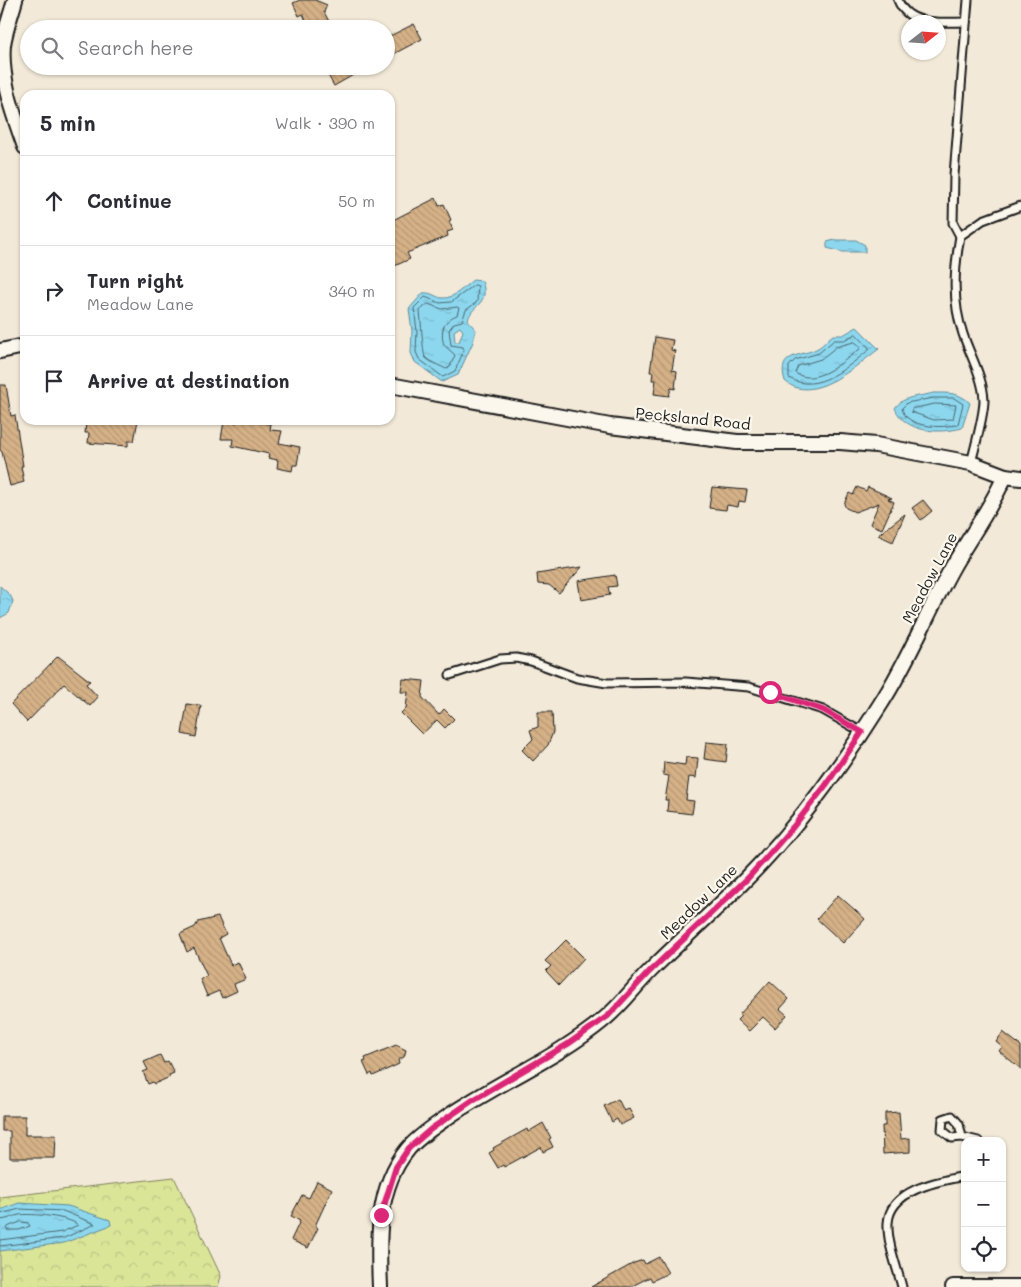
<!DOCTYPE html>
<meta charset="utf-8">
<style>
body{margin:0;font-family:Mali,sans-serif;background:#f2f2f3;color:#2b2b33}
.controls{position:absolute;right:15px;bottom:15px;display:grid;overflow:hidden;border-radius:10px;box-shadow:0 1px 4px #0004}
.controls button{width:45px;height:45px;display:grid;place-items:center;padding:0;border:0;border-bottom:1px solid #e1e1e2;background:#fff;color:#2b2b33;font:25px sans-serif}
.compass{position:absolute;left:901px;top:15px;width:45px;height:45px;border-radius:50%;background:#fff;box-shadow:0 1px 4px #0004;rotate:73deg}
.stop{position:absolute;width:15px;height:15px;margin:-11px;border:4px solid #db2777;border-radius:50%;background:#fff}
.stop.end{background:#db2777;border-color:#fff;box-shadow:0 1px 5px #0008}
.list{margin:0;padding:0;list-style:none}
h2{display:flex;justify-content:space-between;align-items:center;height:65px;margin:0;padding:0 20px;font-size:21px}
h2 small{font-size:16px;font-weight:400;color:#7c7c81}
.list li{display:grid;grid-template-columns:32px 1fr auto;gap:15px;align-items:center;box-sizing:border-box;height:90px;padding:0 20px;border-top:1px solid #e1e1e2}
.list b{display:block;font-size:19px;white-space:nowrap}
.list p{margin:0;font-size:16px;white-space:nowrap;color:#7c7c81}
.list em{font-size:16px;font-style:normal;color:#7c7c81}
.icon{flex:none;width:28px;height:28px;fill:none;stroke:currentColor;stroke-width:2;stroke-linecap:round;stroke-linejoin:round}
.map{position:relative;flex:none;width:1021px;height:1287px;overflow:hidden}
.search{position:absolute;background:#fff;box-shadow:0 1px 4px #0004;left:20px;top:20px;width:375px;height:55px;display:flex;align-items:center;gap:12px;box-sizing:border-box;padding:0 18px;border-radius:28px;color:#7c7c81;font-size:19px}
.panel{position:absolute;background:#fff;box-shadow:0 1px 4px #0004;left:20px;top:90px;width:375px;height:335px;border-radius:15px}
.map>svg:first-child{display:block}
.forest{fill:url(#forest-crowns);stroke:#7b805a}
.water{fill:url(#water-ripples);stroke:#608c9a;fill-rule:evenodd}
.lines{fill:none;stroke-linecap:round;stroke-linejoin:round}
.shore{stroke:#496770;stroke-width:1}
.building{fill:url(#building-back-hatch);stroke:#1c1c1c}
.lane-casing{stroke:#1c1c1c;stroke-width:11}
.street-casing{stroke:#1c1c1c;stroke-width:18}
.lane{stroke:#fbf7ec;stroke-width:7}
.street{stroke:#fbf7ec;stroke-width:14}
.route{stroke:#db2777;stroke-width:6}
.labels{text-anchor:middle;stroke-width:4.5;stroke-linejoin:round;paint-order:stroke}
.street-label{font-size:15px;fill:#1c1c1c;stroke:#fbf7ec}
</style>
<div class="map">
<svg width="1021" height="1287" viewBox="0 0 1021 1287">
<defs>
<pattern id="forest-crowns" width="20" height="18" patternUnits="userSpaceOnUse" patternTransform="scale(1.25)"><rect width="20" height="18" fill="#dae598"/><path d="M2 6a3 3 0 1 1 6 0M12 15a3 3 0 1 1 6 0" fill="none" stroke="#bac482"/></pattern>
<pattern id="water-ripples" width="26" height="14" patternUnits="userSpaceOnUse" patternTransform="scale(1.25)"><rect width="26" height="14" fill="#8dd7ee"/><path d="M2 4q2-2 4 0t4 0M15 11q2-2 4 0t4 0" fill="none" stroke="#79b8cc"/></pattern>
<pattern id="building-back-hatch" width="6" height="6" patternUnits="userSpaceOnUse" patternTransform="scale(1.25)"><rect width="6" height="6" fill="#d5b187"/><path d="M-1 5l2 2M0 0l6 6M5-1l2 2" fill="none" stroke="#b69874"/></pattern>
</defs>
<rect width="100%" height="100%" fill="#f3e9d8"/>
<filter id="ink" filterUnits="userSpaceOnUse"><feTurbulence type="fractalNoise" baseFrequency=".02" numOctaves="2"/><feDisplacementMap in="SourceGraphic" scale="10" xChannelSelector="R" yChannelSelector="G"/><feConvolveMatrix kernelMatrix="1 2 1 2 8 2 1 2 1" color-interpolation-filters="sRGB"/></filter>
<g filter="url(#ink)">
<polygon class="forest" points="174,1177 221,1276 218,1287 0,1287 0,1197"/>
<g class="water">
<polygon points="835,240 856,240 865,245 865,252 842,252 827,248 827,242"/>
<path d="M473,280l9,1c9,24 -12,24 -14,40l8,9 -3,12 -15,33 -16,7 -27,-20 -4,-9 1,-22 -3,-22 14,-16c9,-1 12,4 19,5 13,1 22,-12 31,-18zM460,327l3,4 -4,11h-4l-1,-11z"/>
<path d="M857,327l22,22c-22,16 -67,57 -94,32 -9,-29 17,-24 33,-33 6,-3 9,-9 15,-13h10z"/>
<path d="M933,393c15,0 26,-1 37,10l-8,25c-23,6 -57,5 -67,-20 9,-13 25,-11 38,-15z"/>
<polygon points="0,586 10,595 13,601 9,613 0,618"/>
<polygon points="19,1203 68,1206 110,1220 111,1225 64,1243 0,1251 0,1210"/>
</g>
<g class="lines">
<g class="shore">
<polygon points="475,285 478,286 477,302 466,310 462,321 454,323 449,330 451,345 463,347 464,350 455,371 443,377 419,359 416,352 417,331 414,308 425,297 440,303 451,302"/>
<path d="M428,304l14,5 15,-2 2,1 -2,7c-14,5 -17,17 -13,30l11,10 -5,12 -4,2c-5,-3 -17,-7 -21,-12 -2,-3 -4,-39 -5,-46z"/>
<path d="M856,334l14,15c-21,17 -53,46 -81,29v-12l6,-6 24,-7 15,-13h10z"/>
<path d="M855,342l5,4v3c-17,12 -44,38 -65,24l3,-7 23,-7 15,-12z"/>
<path d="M934,398h20l9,6 -5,20c-15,5 -53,4 -56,-16l5,-5z"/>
<polygon points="935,404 956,405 953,419 934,420 911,412 912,409"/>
<polyline points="0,1214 20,1209 63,1211 95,1224 64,1238 0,1246"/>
<path d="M0,1220c7,0 13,-4 19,-5 12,-2 51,2 59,10l-16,7 -62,8"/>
<polygon points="21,1222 28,1223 30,1226 19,1230 7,1230 8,1227"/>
</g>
</g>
<g class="building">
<polygon points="300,0 315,0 327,5 324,12 333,29 310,29 303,14 299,16 293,3"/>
<polygon points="414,24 422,39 386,58 386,38"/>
<polygon points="323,66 369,66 334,86"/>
<polygon points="436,198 439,206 444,204 451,220 449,221 453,230 447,232 448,236 407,253 410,259 390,268 390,224 395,219"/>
<polygon points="655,337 673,340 671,350 675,351 672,370 677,371 675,389 671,388 669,396 654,394 656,380 652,380 653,372 650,372"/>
<polygon points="0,385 6,385 11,416 15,415 23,466 21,466 24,482 10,486 2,452 0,450"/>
<polygon points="92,420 138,420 134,441 128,441 128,446 88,443 89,433 85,433 86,422 91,422"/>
<polygon points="237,420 271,424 270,430 282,431 279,443 300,447 297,465 293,465 292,471 277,468 278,460 268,458 269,454 232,446 233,439 221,439 224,421 236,423"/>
<polygon points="712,487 747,490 745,502 739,501 738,507 727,505 726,510 709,508"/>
<polygon points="857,487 866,491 868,487 892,498 888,499 894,502 882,529 870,524 879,503 855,512 846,508 844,504 849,493 853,495"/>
<polygon points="923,500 932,511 921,520 912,508"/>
<polygon points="905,514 893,542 878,535"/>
<polygon points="582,567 559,593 549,585 538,584 537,574"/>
<polygon points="615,575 617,586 608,587 610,595 581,600 578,581"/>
<polygon points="58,656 90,681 86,684 98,697 90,706 64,684 27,722 11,704"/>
<polygon points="403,679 424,681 422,697 439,715 444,709 454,719 445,728 437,720 422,734 401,713 406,708 408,692 401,692"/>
<polygon points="187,704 201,706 196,737 182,734"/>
<polygon points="538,712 552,712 553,732 548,745 533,761 522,750 533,739 530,730 538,727"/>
<polygon points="706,742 728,744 726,762 704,759"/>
<polygon points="686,757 698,758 696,778 689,777 686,800 694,801 692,814 667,811 668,800 665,800 669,776 663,775 664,762 685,765"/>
<polygon points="838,895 865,919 843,943 817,919"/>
<polygon points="218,917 226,934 219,938 231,965 238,962 246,979 234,984 237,991 222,998 219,991 207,996 200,979 207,976 194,948 187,952 180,934 195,927 198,922"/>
<polygon points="566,940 584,958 559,985 546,971 551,966 545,961"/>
<polygon points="770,981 789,999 780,1009 787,1015 775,1028 763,1017 749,1031 737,1020 741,1016 739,1015"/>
<polygon points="1003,1032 1021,1046 1021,1069 999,1051 1002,1047 996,1042"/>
<polygon points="396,1045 406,1050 404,1057 398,1060 399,1064 373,1076 372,1073 369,1075 363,1062 366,1061 365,1058"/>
<polygon points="160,1055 164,1063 168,1061 174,1073 169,1075 170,1077 154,1084 153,1082 148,1084 143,1072 148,1070 144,1062"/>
<polygon points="618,1099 624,1111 629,1109 634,1118 620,1125 617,1119 612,1122 604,1106"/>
<polygon points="899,1112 901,1139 910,1138 910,1152 883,1154 882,1126 885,1126 885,1113"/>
<polygon points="2,1116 25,1116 25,1135 56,1135 55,1158 10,1158 10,1131 2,1131"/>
<polygon points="543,1123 551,1138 549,1139 553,1147 543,1152 541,1147 504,1167 503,1165 498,1168 489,1153 494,1150 493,1148 527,1129 528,1132"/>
<polygon points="317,1181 332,1189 315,1226 318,1228 308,1248 291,1240 300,1221 291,1216 302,1195 309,1198"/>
<polygon points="659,1257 668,1273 652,1281 650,1277 630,1287 591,1287 634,1263 643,1260 645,1264"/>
</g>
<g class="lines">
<defs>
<g id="lane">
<path d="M898,0c10,27 44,22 68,22"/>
<polyline points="960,236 953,223 954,175 968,0"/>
<path d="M971,463c4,-17 13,-47 13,-63 -1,-23 -14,-45 -21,-66 -11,-32 -9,-64 -3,-98l23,-16 38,-14"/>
<polyline points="450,675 500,659 516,658 531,661 577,678 607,683 686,682 749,687 823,710 862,732"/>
<polyline points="962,1137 959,1124 952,1116 943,1119 942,1130 952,1138 962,1137 978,1141"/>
<path d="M902,1287c-5,-20 -15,-44 -14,-64 2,-34 51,-42 77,-47"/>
</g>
<g id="street">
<path d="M15,0c-4,15 -10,30 -12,45 -3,35 11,70 22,102"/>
<polyline points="0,351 25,346"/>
<polyline points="390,385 610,426 737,442 840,442 876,445 971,463 1005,476 1021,478"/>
<path d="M380,1287c-2,-47 -4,-99 28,-138 11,-13 27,-23 41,-33 50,-34 108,-58 154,-96 18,-14 31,-33 48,-50 31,-31 65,-60 96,-92 51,-52 94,-111 133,-173 28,-43 47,-92 72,-137 17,-30 39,-60 53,-92"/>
<polyline points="953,1287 1021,1287"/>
</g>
</defs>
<use href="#lane" class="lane-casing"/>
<use href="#street" class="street-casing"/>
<use href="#lane" class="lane"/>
<use href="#street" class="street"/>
</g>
</g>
<g class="lines" filter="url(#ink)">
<polyline class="route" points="381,1215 396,1167 409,1148 431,1129 473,1100 568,1044 608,1016 649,972 748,878 793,827 826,785 862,732 823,710 770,692"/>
</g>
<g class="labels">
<g class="street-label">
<text transform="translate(693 419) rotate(6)" y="5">Pecksland Road</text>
<text transform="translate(930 578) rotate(-62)" y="5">Meadow Lane</text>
<text transform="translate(699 902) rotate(-44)" y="5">Meadow Lane</text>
</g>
</g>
</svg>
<div class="controls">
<button>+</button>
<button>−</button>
<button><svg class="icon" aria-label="locate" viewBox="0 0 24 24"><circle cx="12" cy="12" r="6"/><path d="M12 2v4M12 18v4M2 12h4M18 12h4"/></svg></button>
</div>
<svg class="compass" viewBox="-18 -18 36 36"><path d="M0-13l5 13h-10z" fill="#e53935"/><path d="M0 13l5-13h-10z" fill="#7c7c81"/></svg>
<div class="stop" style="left:770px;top:692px"></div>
<div class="stop end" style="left:381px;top:1215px"></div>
<div class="search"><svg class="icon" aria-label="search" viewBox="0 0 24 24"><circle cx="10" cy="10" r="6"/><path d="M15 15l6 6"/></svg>Search here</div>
<section class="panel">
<h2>5 min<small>Walk · 390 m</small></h2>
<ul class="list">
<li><svg class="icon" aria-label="ahead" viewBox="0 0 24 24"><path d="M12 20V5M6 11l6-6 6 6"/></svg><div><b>Continue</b></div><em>50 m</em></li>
<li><svg class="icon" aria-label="right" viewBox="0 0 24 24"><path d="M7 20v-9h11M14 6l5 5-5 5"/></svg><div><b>Turn right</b><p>Meadow Lane</p></div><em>340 m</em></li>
<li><svg class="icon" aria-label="arrive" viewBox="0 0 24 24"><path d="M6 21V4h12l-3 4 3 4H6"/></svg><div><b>Arrive at destination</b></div></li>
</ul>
</section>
</div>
